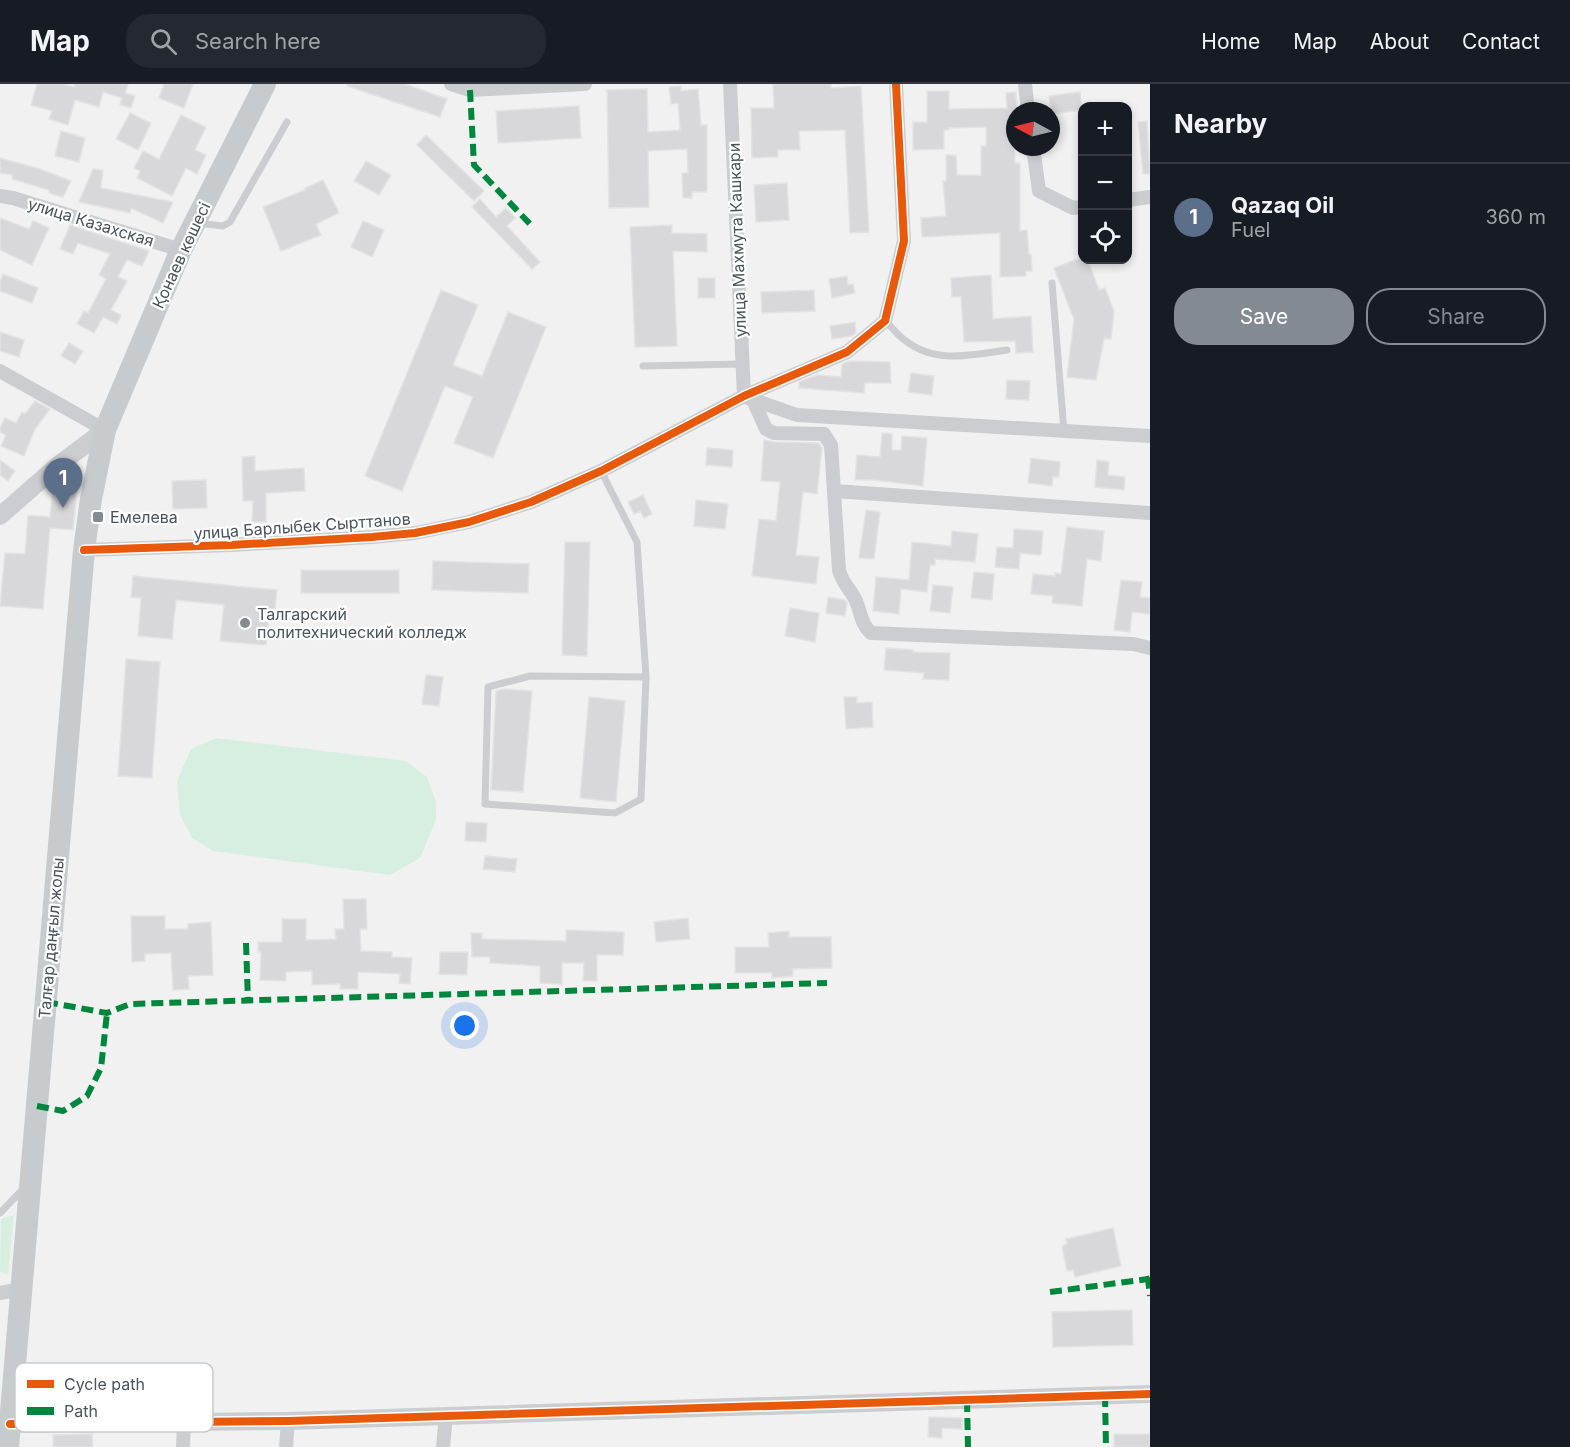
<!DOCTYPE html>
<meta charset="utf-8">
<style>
body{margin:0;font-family:Inter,sans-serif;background:#242831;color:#f1f3f6}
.controls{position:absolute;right:18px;top:18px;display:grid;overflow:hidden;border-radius:12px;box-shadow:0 3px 9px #0003}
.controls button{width:54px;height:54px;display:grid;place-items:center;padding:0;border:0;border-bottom:2px solid #363941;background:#171b24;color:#f1f3f6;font:30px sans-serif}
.compass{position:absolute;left:1006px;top:18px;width:54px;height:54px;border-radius:50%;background:#171b24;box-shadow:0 3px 9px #0003;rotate:277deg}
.you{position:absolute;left:465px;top:942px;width:21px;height:21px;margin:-15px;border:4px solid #fff;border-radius:50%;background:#1a73e8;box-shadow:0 0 0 9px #1a73e833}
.badge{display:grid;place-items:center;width:39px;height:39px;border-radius:50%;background:#848a91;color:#fff;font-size:20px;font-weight:700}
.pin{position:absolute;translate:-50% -50px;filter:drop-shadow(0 2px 3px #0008)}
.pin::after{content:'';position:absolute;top:32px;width:21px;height:18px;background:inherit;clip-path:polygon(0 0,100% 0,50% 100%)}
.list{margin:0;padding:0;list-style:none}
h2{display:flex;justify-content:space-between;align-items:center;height:78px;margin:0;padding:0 24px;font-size:26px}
h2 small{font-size:20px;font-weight:400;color:#9ea1a6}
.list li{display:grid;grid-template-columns:39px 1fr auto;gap:18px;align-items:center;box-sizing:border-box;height:108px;padding:0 24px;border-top:2px solid #363941}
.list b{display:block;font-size:22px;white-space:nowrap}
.list p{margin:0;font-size:20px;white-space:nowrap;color:#9ea1a6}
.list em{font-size:20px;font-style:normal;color:#9ea1a6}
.actions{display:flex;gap:12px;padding:18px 24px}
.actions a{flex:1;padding:14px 0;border:2px solid #848a91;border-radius:24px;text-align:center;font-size:21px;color:#848a91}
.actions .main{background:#848a91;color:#fff}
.icon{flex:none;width:33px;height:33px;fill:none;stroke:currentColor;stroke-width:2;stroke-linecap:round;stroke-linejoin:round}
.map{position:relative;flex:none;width:1150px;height:1363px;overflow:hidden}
header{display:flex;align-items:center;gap:36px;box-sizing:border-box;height:84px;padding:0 30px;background:#171b24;border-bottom:2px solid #363941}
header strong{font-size:28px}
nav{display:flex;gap:33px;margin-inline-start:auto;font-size:21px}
.search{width:420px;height:54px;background:#242831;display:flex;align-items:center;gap:15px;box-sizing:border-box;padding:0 21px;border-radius:24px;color:#9ea1a6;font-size:22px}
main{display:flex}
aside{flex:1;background:#171b24}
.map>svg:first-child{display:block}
.green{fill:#d7efe1}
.building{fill:#d8d8da;stroke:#e3e3e4;stroke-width:1.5}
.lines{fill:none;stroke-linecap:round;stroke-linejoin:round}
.service{stroke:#cbcdd0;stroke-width:7}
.minor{stroke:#cbcdd0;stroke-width:14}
.tertiary{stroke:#cbcdd0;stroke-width:18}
.primary{stroke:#c8cbce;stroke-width:22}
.quiet{stroke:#00873e;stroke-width:6;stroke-dasharray:12 6;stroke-linecap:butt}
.cycleway-casing{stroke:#fff;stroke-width:11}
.cycleway{stroke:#e8590c;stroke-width:8}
.poi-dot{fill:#848a91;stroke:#fff;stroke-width:2}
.labels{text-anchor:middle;stroke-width:4.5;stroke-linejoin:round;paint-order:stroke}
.street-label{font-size:16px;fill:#49535d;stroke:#fff}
.poi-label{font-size:16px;fill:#49535d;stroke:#fff;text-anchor:start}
.key{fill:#fff;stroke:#c8cbce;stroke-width:1.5}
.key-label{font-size:16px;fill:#49535d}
</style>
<header>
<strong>Map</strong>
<div class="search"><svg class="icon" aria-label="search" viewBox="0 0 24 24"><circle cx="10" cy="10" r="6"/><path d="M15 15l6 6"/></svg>Search here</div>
<nav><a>Home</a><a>Map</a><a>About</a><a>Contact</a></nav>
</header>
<main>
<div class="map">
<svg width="1150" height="1363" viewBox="0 0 1150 1363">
<rect width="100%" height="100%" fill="#f2f1f1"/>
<g class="green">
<polygon points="216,654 406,677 427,693 436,718 436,736 420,774 390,791 213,767 192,754 180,731 177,697 191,665"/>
<polygon points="14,1131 8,1191 0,1188 1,1135"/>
</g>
<g class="building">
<polygon points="37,0 64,0 74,3 75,0 128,0 125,9 135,12 131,24 120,21 122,14 103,8 99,23 75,16 68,41 49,35 52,27 31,21"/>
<polygon points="164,0 193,0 184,24 159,14"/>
<polygon points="348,0 405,0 447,15 440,33 347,2"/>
<polygon points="773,0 831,0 831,4 861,2 869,148 850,149 845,46 799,47 800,66 778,66 778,73 752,74 751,24 774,24"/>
<polygon points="681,2 681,7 698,5 701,41 707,41 707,108 692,108 692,114 683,114 682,89 688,89 687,65 648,67 649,123 609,124 607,6 647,5 648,48 680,46 678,19 671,20 669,3"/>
<polygon points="927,7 949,7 949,25 1007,24 1006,9 1016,8 1017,27 1015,27 1014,43 1015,79 1020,79 1020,147 1027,146 1029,170 1031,170 1032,187 1026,187 1026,192 1000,193 1000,149 922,153 921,134 946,132 943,97 946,97 946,71 956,71 957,91 981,91 981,62 986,62 986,43 949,44 949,46 944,46 944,65 913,66 913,38 927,38"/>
<polygon points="1080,8 1082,26 1051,30 1049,12"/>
<polygon points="579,22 581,54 498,59 496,27"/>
<polygon points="130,29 151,39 138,66 116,55"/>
<polygon points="181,31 206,43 195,66 206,71 197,90 186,84 172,112 137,94 140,87 134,84 143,67 159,75"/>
<polygon points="1147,37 1150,90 1143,90 1138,38"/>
<polygon points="61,47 85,54 79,78 55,72"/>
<polygon points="426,51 484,107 474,117 417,61"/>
<polygon points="0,74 40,85 71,97 63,113 49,109 49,106 12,95 13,91 0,89"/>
<polygon points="366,77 391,91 379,111 354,97"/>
<polygon points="93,85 103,86 101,104 173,118 163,139 131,124 130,129 79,118"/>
<polygon points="323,96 339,129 316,140 321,151 281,167 263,123 305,106 305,104"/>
<polygon points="787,99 789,136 756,138 754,101"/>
<polygon points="480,115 496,133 506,124 515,134 507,142 540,178 532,185 472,123"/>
<polygon points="0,134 29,145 33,137 49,144 32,181 0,166"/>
<polygon points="363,137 384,146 372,173 351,163"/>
<polygon points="70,141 149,167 142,182 127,176 118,193 127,197 111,226 121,231 117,240 103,233 94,249 77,240 84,227 88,229 106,195 99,191 110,170 78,159 73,170 60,165"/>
<polygon points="672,141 672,149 707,150 707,168 673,167 677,262 635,263 630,143"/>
<polygon points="1083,173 1083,176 1088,176 1099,206 1105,204 1114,227 1111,255 1104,255 1096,296 1067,293 1074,235 1054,184"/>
<polygon points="3,190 38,204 32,219 0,207 0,198"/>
<polygon points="991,191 993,235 1031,232 1033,268 1016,269 1015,257 964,258 961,213 952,213 951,194"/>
<polygon points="847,192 848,201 853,200 855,209 832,214 829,195"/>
<rect x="698" y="194" width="17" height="20"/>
<polygon points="441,206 478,221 453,281 482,292 508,228 546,243 493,374 454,359 473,313 445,302 402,407 365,392"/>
<polygon points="814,206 815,227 762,229 761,208"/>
<polygon points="855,238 856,249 852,252 832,255 830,242"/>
<polygon points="0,248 24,256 19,273 0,267"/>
<polygon points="69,259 83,267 75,280 61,272"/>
<polygon points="850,277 890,278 891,299 865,299 864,309 799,304 799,298 817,291 841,293 842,280"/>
<polygon points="911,289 934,292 932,311 908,308"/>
<polygon points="1007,296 1030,297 1029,316 1006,315"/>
<polygon points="35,317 50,325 35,345 24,372 1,362 6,351 0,348 0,344 5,334 16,339 22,328 25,330"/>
<polygon points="882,349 892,350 892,366 901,366 902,352 927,354 923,402 874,396 855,396 857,371 880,373"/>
<polygon points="764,356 774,358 819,359 822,364 817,410 803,408 796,471 819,473 816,500 752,492 759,435 776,437 780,398 761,397"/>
<polygon points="707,364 733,366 732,383 706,381"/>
<polygon points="255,372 255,387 304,384 305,407 266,409 266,438 252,438 253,417 243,417 242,373"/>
<polygon points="1031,374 1060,378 1059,393 1053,393 1052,402 1028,399"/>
<polygon points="0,376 15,387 8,397 0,391"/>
<polygon points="1097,376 1109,378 1108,391 1125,393 1124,406 1095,403"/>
<polygon points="206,396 207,424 173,425 172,397"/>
<polygon points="53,403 77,405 73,446 50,444 43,525 0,522 5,469 25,470 28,431 50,433"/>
<polygon points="643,411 652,430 644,434 640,427 634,430 628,418"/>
<polygon points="696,416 728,420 725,445 694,442"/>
<polygon points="866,426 880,428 874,475 859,474"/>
<polygon points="1067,443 1104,447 1101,477 1087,475 1082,522 1052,519 1053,512 1031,510 1033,490 1055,492 1055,489 1061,490"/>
<polygon points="1014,445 1043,447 1041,471 1020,469 1019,485 995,483 997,463 1013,464"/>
<polygon points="952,447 978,450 975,478 935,475 935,481 930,481 927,508 901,505 899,530 873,527 876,493 909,496 912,458 951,462"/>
<polygon points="565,458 590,458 587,572 562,571"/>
<polygon points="433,477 529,480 528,509 432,506"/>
<rect x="301" y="486" width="98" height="23"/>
<polygon points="974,488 994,490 992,516 971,514"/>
<polygon points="133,492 277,506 275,525 270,525 266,561 220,557 224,521 176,516 172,555 138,552 141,514 131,513"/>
<polygon points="1121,496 1142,498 1140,513 1150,514 1150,530 1132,528 1130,548 1114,546"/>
<polygon points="933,501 953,503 950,529 930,527"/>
<polygon points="828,513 845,516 847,519 845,532 826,529"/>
<polygon points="790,524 819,529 815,558 785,552"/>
<polygon points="886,564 913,566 913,568 950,569 949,596 923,595 924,589 884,586"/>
<polygon points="126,575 160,578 152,694 118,692"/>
<polygon points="426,591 443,593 439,622 422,620"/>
<polygon points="503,605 532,607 523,708 491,706 496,607"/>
<polygon points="589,613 625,617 616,718 580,714"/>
<polygon points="844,613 857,613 857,619 872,618 873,643 846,645"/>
<polygon points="466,738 487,739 486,758 465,757"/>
<polygon points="485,772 517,775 515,788 483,785"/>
<polygon points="343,815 366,815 367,845 360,845 361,867 392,868 392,873 412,874 410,900 399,899 400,890 358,888 358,905 340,905 340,900 312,901 312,887 286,888 286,897 260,896 261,868 258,868 258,858 282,858 282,835 306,835 306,856 336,855 335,845 344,845"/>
<polygon points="131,832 165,832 165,845 188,845 188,840 211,838 213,891 188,892 189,905 173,906 171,869 145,870 145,877 132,878"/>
<polygon points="688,834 690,855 656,858 654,838"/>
<polygon points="566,846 624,848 623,871 597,871 597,897 583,897 584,879 562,879 562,900 540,899 540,882 490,879 490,873 472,873 471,849 482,849 482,855 566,857"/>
<polygon points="789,847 789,853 831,853 832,884 793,885 793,892 772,894 772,889 735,889 735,863 769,863 768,849"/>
<polygon points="440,868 468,868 467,891 439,890"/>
<polygon points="1113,1144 1121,1182 1075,1193 1073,1186 1067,1187 1062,1162 1067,1160 1066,1155"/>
<polygon points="1132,1226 1133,1261 1053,1263 1052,1228"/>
<polygon points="929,1333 962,1334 962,1345 942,1344 942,1354 928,1353"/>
<polygon points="92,1350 93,1363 53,1363 53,1351"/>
<rect x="1114" y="1350" width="36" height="13"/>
</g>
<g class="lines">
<g class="service">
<polyline points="197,139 223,142 230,138 287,38"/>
<polyline points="1052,199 1064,348"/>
<path d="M885,237c7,6 13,15 21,20 29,23 67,14 101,9"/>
<polyline points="643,282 742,280"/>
<polyline points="601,387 637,458 646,593 641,715 615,729 485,720 488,603 530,592 646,593"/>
<polyline points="0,1129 24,1104"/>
</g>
<g class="minor">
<polyline points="451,0 470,6 585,0"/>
<polyline points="730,0 744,312"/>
<polyline points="1025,0 1028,27"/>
<polyline points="1033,63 1039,107 1073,124 1082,123"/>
<polyline points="0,112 13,114 181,166"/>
<polyline points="1128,116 1150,113"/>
<polyline points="0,287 105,346"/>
<polyline points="748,314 797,331 1150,352"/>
<path d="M753,316l13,29 8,4 50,1 7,11 8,125c3,13 12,20 17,31 5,12 5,23 15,32l262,11 17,4"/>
<polyline points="834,407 1150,429"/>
<polyline points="84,466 231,461 372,453 415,449 469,438 531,418 601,387 744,312 847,268 885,237 904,157 896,0"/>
<polyline points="0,1209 21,1205"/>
<polyline points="183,1363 184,1339"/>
<polyline points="286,1363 288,1337"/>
<polyline points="443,1363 446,1331"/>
</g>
<g class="tertiary">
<polyline points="0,432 57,382 105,346"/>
<polyline points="10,1340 288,1337 1150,1310"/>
</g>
<polyline class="primary" points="8,1363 84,466 91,415 105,346 181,166 265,0"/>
<g class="quiet">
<polyline points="470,6 474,81 530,140"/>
<polyline points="246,859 248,917"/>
<polyline points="46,918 107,929 130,920 827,899"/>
<polyline points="37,1022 63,1027 87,1012 101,984 107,929"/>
<polyline points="1150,1194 1148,1195 1150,1212"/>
<polyline points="1050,1208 1148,1195"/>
<polyline points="1105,1311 1106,1363"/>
<polyline points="967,1316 968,1363"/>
</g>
<defs>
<g id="cycleway">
<polyline points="84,466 231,461 372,453 415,449 469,438 531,418 601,387 744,312 847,268 885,237 904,157 896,0"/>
<polyline points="10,1340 288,1337 1150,1310"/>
</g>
</defs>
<use href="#cycleway" class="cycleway-casing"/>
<use href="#cycleway" class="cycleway"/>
</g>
<g class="poi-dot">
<rect x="92" y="427" width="12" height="12" rx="3"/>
<circle cx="245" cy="539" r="6"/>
</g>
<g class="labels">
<g class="street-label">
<text transform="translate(91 138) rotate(17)" y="6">улица Казахская</text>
<text transform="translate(737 156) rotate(-92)" y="6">улица Махмута Кашкари</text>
<text transform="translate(181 171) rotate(-65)" y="6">Қонаев көшесі</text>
<text transform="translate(302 442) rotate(-4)" y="6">улица Барлыбек Сырттанов</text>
<text transform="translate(51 854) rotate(-85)" y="6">Талғар даңғыл жолы</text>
</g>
<g class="poi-label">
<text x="110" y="439">Емелева</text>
<text x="257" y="536">Талгарский<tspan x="257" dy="18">политехнический колледж</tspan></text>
</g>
</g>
<rect x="15" y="1279" width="198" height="69" rx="9" class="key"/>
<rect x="27" y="1296" width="27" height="8" fill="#e8590c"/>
<rect x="27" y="1323" width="27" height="8" fill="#00873e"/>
<g class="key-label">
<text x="64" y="1306">Cycle path</text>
<text x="64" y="1333">Path</text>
</g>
</svg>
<div class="controls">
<button>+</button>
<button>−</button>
<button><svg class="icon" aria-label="locate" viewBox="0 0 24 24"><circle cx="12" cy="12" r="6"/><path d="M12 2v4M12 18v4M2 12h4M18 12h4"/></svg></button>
</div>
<svg class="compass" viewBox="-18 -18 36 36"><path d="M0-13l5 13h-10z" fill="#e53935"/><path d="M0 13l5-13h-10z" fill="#9ea1a6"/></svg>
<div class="you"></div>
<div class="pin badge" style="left:63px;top:424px;background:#5c6f8a">1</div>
</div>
<aside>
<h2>Nearby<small></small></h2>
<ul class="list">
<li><span class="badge" style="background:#5c6f8a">1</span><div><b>Qazaq Oil</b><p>Fuel</p></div><em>360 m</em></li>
</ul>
<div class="actions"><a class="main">Save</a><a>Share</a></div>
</aside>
</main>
